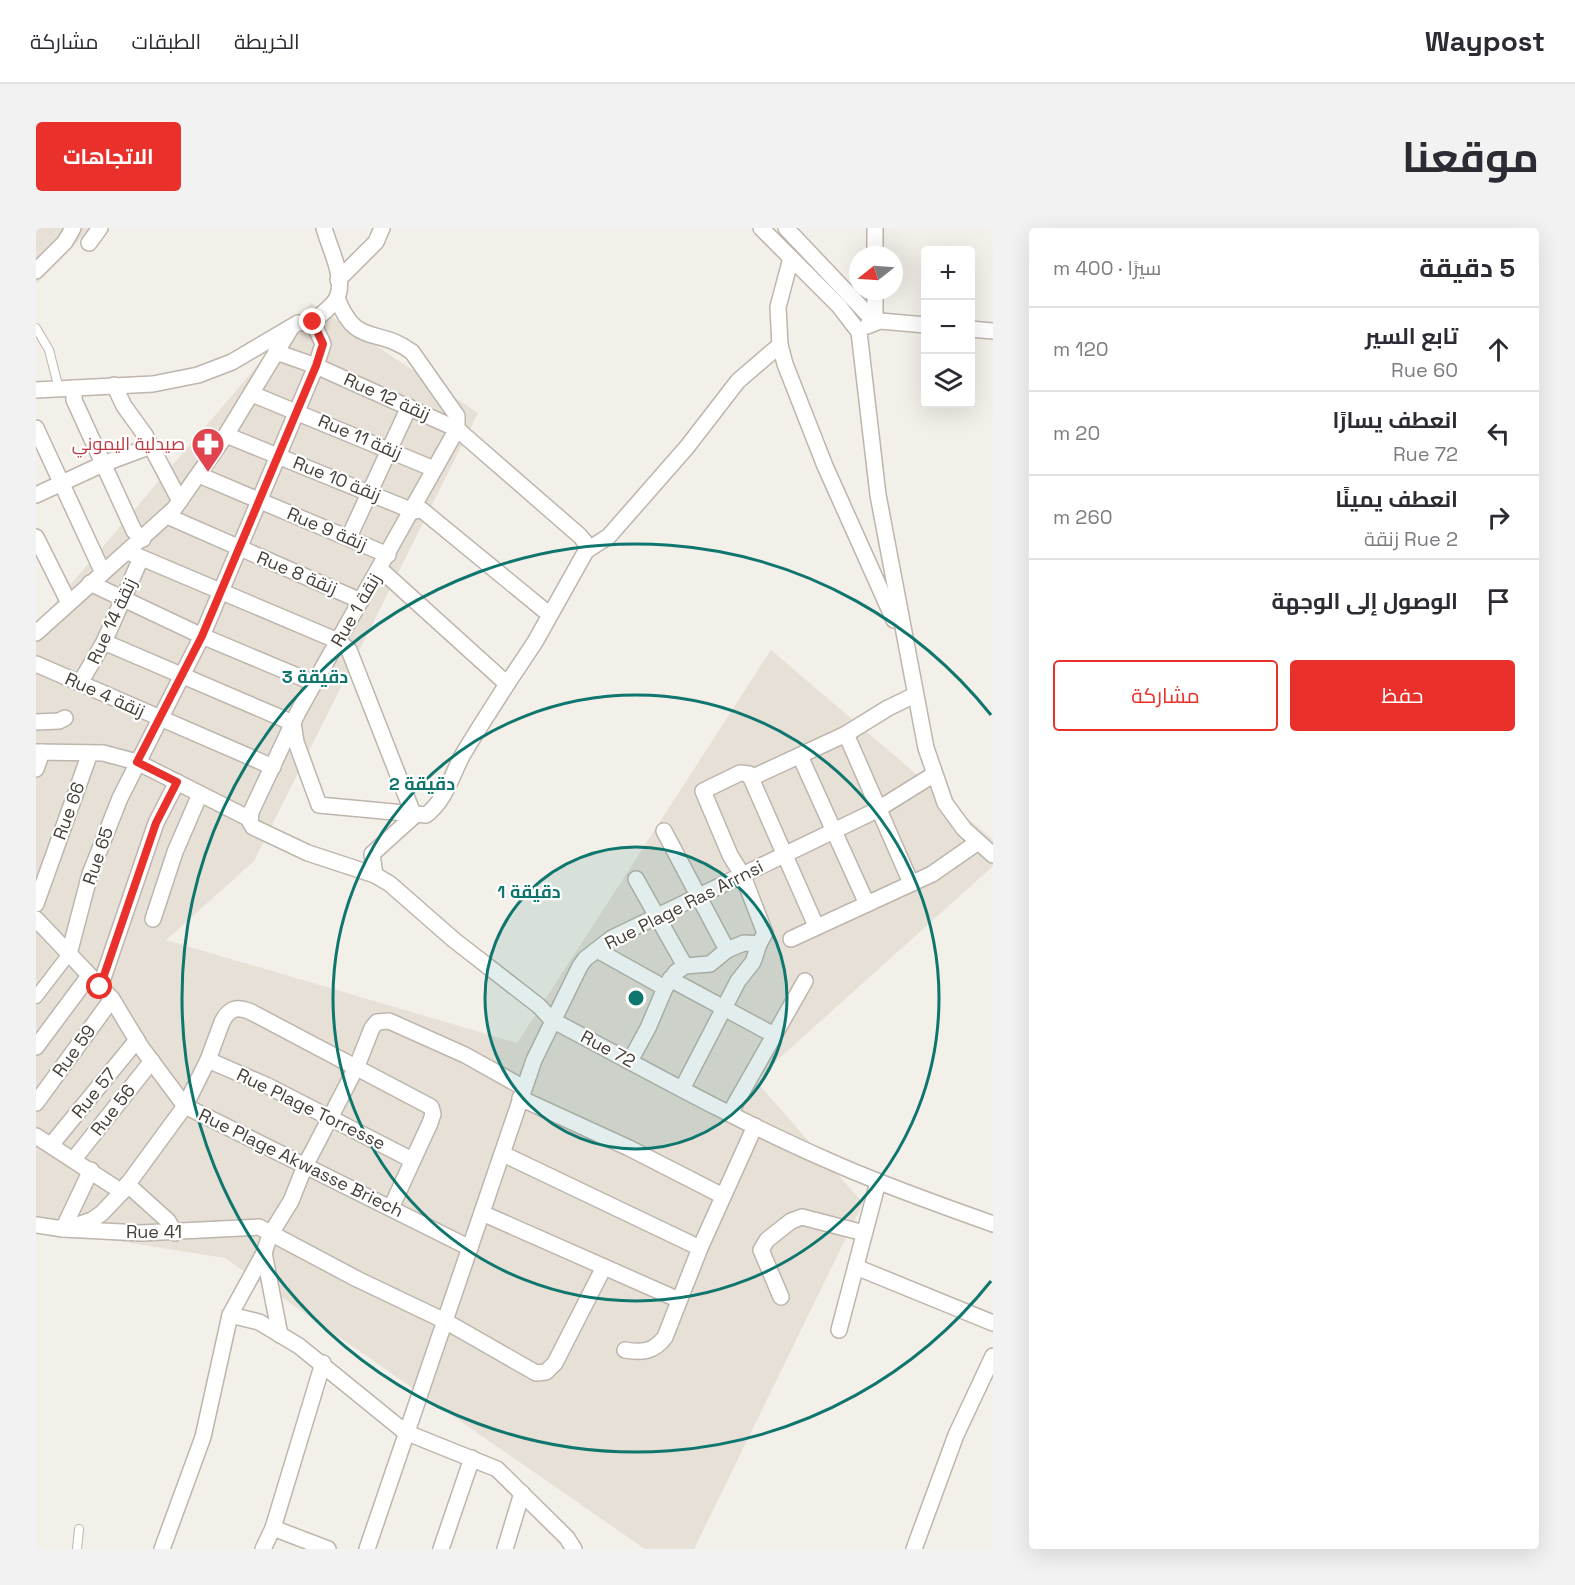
<!DOCTYPE html>
<html lang="ar">
<meta charset="utf-8">
<style>
body{margin:0;font-family:"Space Grotesk",Cairo,sans-serif;background:#f2f2f3;color:#2b2b33;direction:rtl}
.controls{position:absolute;right:18px;top:18px;display:grid;overflow:hidden;border-radius:6px;box-shadow:0 6px 24px #0002}
.controls button{width:54px;height:54px;display:grid;place-items:center;padding:0;border:0;border-bottom:2px solid #e1e1e2;background:#fff;color:#2b2b33;font:30px sans-serif}
.compass{position:absolute;left:813px;top:18px;width:54px;height:54px;border-radius:50%;background:#fff;box-shadow:0 6px 24px #0002;rotate:253deg}
.stop{position:absolute;width:18px;height:18px;margin:-14px;border:4px solid #e9302a;border-radius:50%;background:#fff}
.stop.end{background:#e9302a;border-color:#fff;box-shadow:0 2px 6px #0008}
.list{margin:0;padding:0;list-style:none}
h2{display:flex;justify-content:space-between;align-items:center;height:78px;margin:0;padding:0 24px;font-size:26px}
h2 small{font-size:20px;font-weight:400;color:#7c7c81}
.list li{display:grid;grid-template-columns:39px 1fr auto;gap:18px;align-items:center;box-sizing:border-box;height:84px;padding:0 24px;border-top:2px solid #e1e1e2}
.list b{display:block;font-size:22px;white-space:nowrap}
.list p{margin:0;font-size:20px;white-space:nowrap;color:#7c7c81}
.list em{font-size:20px;font-style:normal;color:#7c7c81}
.actions{display:flex;gap:12px;padding:18px 24px}
.actions a{flex:1;padding:14px 0;border:2px solid #e9302a;border-radius:6px;text-align:center;font-size:21px;color:#e9302a}
.actions .main{background:#e9302a;color:#fff}
.icon{flex:none;width:33px;height:33px;fill:none;stroke:currentColor;stroke-width:2;stroke-linecap:round;stroke-linejoin:round}
.map{position:relative;flex:none;width:957px;height:1321px;overflow:hidden;direction:ltr;border-radius:6px}
header{display:flex;align-items:center;gap:36px;box-sizing:border-box;height:84px;padding:0 30px;background:#fff;border-bottom:2px solid #e1e1e2}
header strong{font-size:28px}
nav{display:flex;gap:33px;margin-inline-start:auto;font-size:21px}
.intro{display:flex;align-items:center;justify-content:space-between;box-sizing:border-box;height:144px;padding:0 36px}
h1{margin:0;font-size:42px}
.button{padding:15px 27px;border-radius:6px;background:#e9302a;color:#fff;font-size:21px;font-weight:700}
main{display:flex;gap:36px;padding:0 36px}
aside{flex:1;background:#fff;border-radius:6px;box-shadow:0 6px 24px #0002}
.map>svg:first-child{display:block}
.residential{fill:#e6e0d7}
.lines{fill:none;stroke-linecap:round;stroke-linejoin:round}
.service-casing{stroke:#beb5ac;stroke-width:10}
.pedestrian-casing{stroke:#beb5ac;stroke-width:15}
.minor-casing{stroke:#beb5ac;stroke-width:18}
.service{stroke:#fff;stroke-width:8}
.pedestrian{stroke:#fff;stroke-width:12}
.minor{stroke:#fff;stroke-width:15}
.route{stroke:#e9302a;stroke-width:8}
.ring{fill:none;stroke:#0f766e;stroke-width:3}
.labels{text-anchor:middle;stroke-width:4.5;stroke-linejoin:round;paint-order:stroke}
.street-label{font-size:18px;fill:#463f38;stroke:#fff}
.health-label{font-size:18px;fill:#be3a42;stroke:#fff;text-anchor:end}
.centre{fill:#0f766e;stroke:#fff;stroke-width:3}
.ring-label{font-size:18px;text-anchor:middle;font-weight:bold;fill:#0f766e;stroke:#fff;stroke-width:4.5;stroke-linejoin:round;paint-order:stroke}
</style>
<header>
<strong>Waypost</strong>
<nav><a>الخريطة</a><a>الطبقات</a><a>مشاركة</a></nav>
</header>
<div class="intro"><h1>موقعنا</h1><a class="button">الاتجاهات</a></div>
<main>
<aside>
<h2>5 دقيقة<small>سيرًا · 400 m</small></h2>
<ul class="list">
<li><svg class="icon" aria-label="ahead" viewBox="0 0 24 24"><path d="M12 20V5M6 11l6-6 6 6"/></svg><div><b>تابع السير</b><p>Rue 60</p></div><em>120 m</em></li>
<li><svg class="icon" aria-label="left" viewBox="0 0 24 24"><path d="M17 20v-9H6M10 6l-5 5 5 5"/></svg><div><b>انعطف يسارًا</b><p>Rue 72</p></div><em>20 m</em></li>
<li><svg class="icon" aria-label="right" viewBox="0 0 24 24"><path d="M7 20v-9h11M14 6l5 5-5 5"/></svg><div><b>انعطف يمينًا</b><p>Rue 2 زنقة</p></div><em>260 m</em></li>
<li><svg class="icon" aria-label="arrive" viewBox="0 0 24 24"><path d="M6 21V4h12l-3 4 3 4H6"/></svg><div><b>الوصول إلى الوجهة</b></div></li>
</ul>
<div class="actions"><a class="main">حفظ</a><a>مشاركة</a></div>
</aside>
<div class="map">
<svg width="957" height="1321" viewBox="0 0 957 1321">
<rect width="100%" height="100%" fill="#f3efe9"/>
<g class="residential">
<polygon points="0,0 55,0 0,56"/>
<polygon points="275,75 442,185 218,633 130,712 481,815 735,422 957,612 957,638 719,852 827,975 658,1321 609,1321 189,1030 0,1000 0,397"/>
</g>
<g class="lines">
<defs>
<g id="service">
<polyline points="0,100 13,122 23,161"/>
<polyline points="41,1321 43,1301"/>
</g>
<polyline id="pedestrian" points="0,769 33,726"/>
<g id="minor">
<polyline points="725,0 803,78 823,104 842,267 890,520 909,575 928,601 957,627"/>
<polyline points="750,0 839,94"/>
<polyline points="53,15 64,0"/>
<polyline points="839,27 839,0"/>
<polyline points="755,30 742,79 744,117 749,136 789,238 858,392"/>
<polyline points="0,43 29,14 37,0"/>
<polyline points="302,52 340,14 346,0"/>
<path d="M301,70c19,50 40,28 75,54l45,64v13"/>
<path d="M277,94c7,-7 20,-16 24,-24 9,-20 -8,-51 -13,-70"/>
<polyline points="839,94 839,63"/>
<polyline points="831,98 844,93 890,97"/>
<polyline points="934,101 957,103"/>
<polyline points="240,124 280,138 421,201 544,308 549,314 550,323"/>
<polyline points="78,157 88,178 109,207 144,273"/>
<polyline points="38,160 38,172 98,303 107,311"/>
<polyline points="0,162 117,156 162,147 196,134 262,95 277,94"/>
<polyline points="216,166 398,241"/>
<polyline points="0,200 67,345"/>
<path d="M421,201l-159,283 -47,100 -1,10 3,5 55,26 67,22 15,9 64,56 85,66 13,14c91,48 181,99 275,140 55,25 111,44 166,64"/>
<polyline points="190,207 377,283 386,282 514,387"/>
<polyline points="163,247 352,327"/>
<polyline points="0,267 67,236 115,218"/>
<polyline points="131,288 325,373"/>
<polyline points="0,309 33,375"/>
<polyline points="313,309 373,179"/>
<polyline points="92,324 302,413 313,422 378,588 336,626 339,647"/>
<polyline points="344,341 471,456 499,414 550,323 573,308 651,219 702,153 744,117"/>
<polyline points="54,355 166,408 278,455"/>
<polyline points="0,405 138,281 190,207 255,100"/>
<polyline points="68,414 257,495"/>
<polyline points="0,436 237,539"/>
<polyline points="44,455 68,414 105,330"/>
<polyline points="0,494 23,493 29,490"/>
<path d="M257,495l3,19 23,63 107,10c19,-14 25,-38 36,-59 14,-24 30,-48 45,-72"/>
<polyline points="810,506 875,655"/>
<polyline points="0,524 67,525 101,534 214,591"/>
<polyline points="764,528 831,676"/>
<polyline points="0,541 6,524"/>
<polyline points="715,550 780,698"/>
<polyline points="628,603 691,722"/>
<polyline points="600,651 649,738"/>
<polyline points="0,676 54,525"/>
<polyline points="0,691 76,771 105,819 149,878 434,1020"/>
<polyline points="117,691 139,624 164,566"/>
<polyline points="755,711 896,646 942,614"/>
<polyline points="561,722 629,760"/>
<polyline points="33,726 54,646 84,570 166,408 280,138 287,116 277,94"/>
<polyline points="634,751 738,807"/>
<polyline points="64,759 120,595 141,554"/>
<polyline points="0,819 53,748"/>
<polyline points="172,832 232,858 376,932"/>
<polyline points="594,833 612,800 629,760 640,744 649,738 674,736 691,722 708,715 723,716 729,705 707,648 694,627 667,563 704,545 713,546 715,550 810,506 852,480 879,467"/>
<polyline points="646,861 702,753 717,734 723,716"/>
<polyline points="484,870 593,920 687,968"/>
<polyline points="0,875 76,771"/>
<polyline points="694,885 769,753"/>
<polyline points="0,908 86,964"/>
<polyline points="15,917 101,812"/>
<polyline points="467,926 664,1020"/>
<polyline points="38,931 116,833"/>
<polyline points="91,956 132,993 139,1005"/>
<polyline points="446,985 643,1072"/>
<polyline points="0,997 27,1001 105,1005 223,999 321,1051 409,1093 500,1145 510,1144 519,1135 568,1039"/>
<path d="M38,998l18,-6 10,-7 20,-21 63,-86 23,-46 14,-38c7,-14 15,-16 29,-10l180,95 2,7 -3,9 -39,85"/>
<polyline points="27,1001 55,942"/>
<polyline points="228,1025 244,1107"/>
<polyline points="820,1039 957,1095"/>
<polyline points="745,1069 725,1022 731,1012 755,993 766,989 828,1005"/>
<polyline points="194,1087 223,1094 263,1118 369,1204 461,1241 531,1310 538,1321"/>
<polyline points="803,1102 842,954"/>
<path d="M589,1122c17,3 29,2 40,-13l35,-89 55,-122"/>
<polyline points="237,1300 292,1321"/>
<polyline points="126,1321 167,1209 194,1087 228,1025 234,1007 255,973 269,938 321,838 336,800 341,794 353,793 429,827 488,860"/>
<polyline points="227,1321 237,1300 287,1135"/>
<polyline points="331,1321 498,832 544,738 549,731 576,710 839,583 897,547"/>
<polyline points="405,1321 436,1230"/>
<polyline points="469,1321 486,1265"/>
<polyline points="878,1321 920,1207 957,1128"/>
</g>
</defs>
<use href="#service" class="service-casing"/>
<use href="#pedestrian" class="pedestrian-casing"/>
<use href="#minor" class="minor-casing"/>
<use href="#service" class="service"/>
<use href="#pedestrian" class="pedestrian"/>
<use href="#minor" class="minor"/>
</g>
<g class="lines">
<polyline class="route" points="64,759 120,595 141,554 101,534 166,408 280,138 287,116 277,94"/>
</g>
<circle cx="600" cy="770" r="151" fill="#0f766e" fill-opacity=".12"/>
<g class="ring">
<circle cx="600" cy="770" r="151"/>
<circle cx="600" cy="770" r="303"/>
<path d="M955 1053A454 454 0 1 1 955 487"/>
</g>
<defs>
<symbol id="pharmacy-pin" viewBox="-11 -11 22 30"><path d="M0 17L-7.5 6A9.5 9.5 0 1 1 7.5 6Z" fill="#e0444e" stroke="#fff"/><path d="M-2-6h4v4h4v4h-4v4h-4v-4h-4v-4h4Z" fill="#fff"/></symbol>
</defs>
<g fill-rule="evenodd">
<use href="#pharmacy-pin" x="153" y="197" width="38" height="52"/>
</g>
<g class="labels">
<g class="street-label">
<text transform="translate(351 169) rotate(24)" y="6">Rue 12 زنقة</text>
<text transform="translate(324 209) rotate(23)" y="6">Rue 11 زنقة</text>
<text transform="translate(301 251) rotate(22)" y="6">Rue 10 زنقة</text>
<text transform="translate(291 301) rotate(23)" y="6">Rue 9 زنقة</text>
<text transform="translate(261 345) rotate(23)" y="6">Rue 8 زنقة</text>
<text transform="translate(320 382) rotate(-60)" y="6">Rue 1 زنقة</text>
<text transform="translate(76 393) rotate(-65)" y="6">Rue 14 زنقة</text>
<text transform="translate(69 467) rotate(24)" y="6">Rue 4 زنقة</text>
<text transform="translate(33 583) rotate(-70)" y="6">Rue 66</text>
<text transform="translate(62 628) rotate(-71)" y="6">Rue 65</text>
<text transform="translate(648 677) rotate(-27)" y="6">Rue Plage Ras Arrnsi</text>
<text transform="translate(572 821) rotate(28)" y="6">Rue 72</text>
<text transform="translate(38 823) rotate(-54)" y="6">Rue 59</text>
<text transform="translate(58 865) rotate(-51)" y="6">Rue 57</text>
<text transform="translate(275 881) rotate(26)" y="6">Rue Plage Torresse</text>
<text transform="translate(77 882) rotate(-52)" y="6">Rue 56</text>
<text transform="translate(265 935) rotate(26)" y="6">Rue Plage Akwasse Briech</text>
<text x="118" y="1010">Rue 41</text>
</g>
<g class="health-label">
<text x="149" y="222">صيدلية اليموني</text>
</g>
</g>
<circle cx="600" cy="770" r="9" class="centre"/>
<g class="ring-label">
<text x="279" y="455">3 دقيقة</text>
<text x="386" y="562">2 دقيقة</text>
<text x="493" y="670">1 دقيقة</text>
</g>
</svg>
<div class="controls">
<button>+</button>
<button>−</button>
<button><svg class="icon" aria-label="layers" viewBox="0 0 24 24"><path d="M12 4l9 5-9 5-9-5zM3 14l9 5 9-5"/></svg></button>
</div>
<svg class="compass" viewBox="-18 -18 36 36"><path d="M0-13l5 13h-10z" fill="#e53935"/><path d="M0 13l5-13h-10z" fill="#7c7c81"/></svg>
<div class="stop" style="left:64px;top:759px"></div>
<div class="stop end" style="left:277px;top:94px"></div>
</div>
</main>
